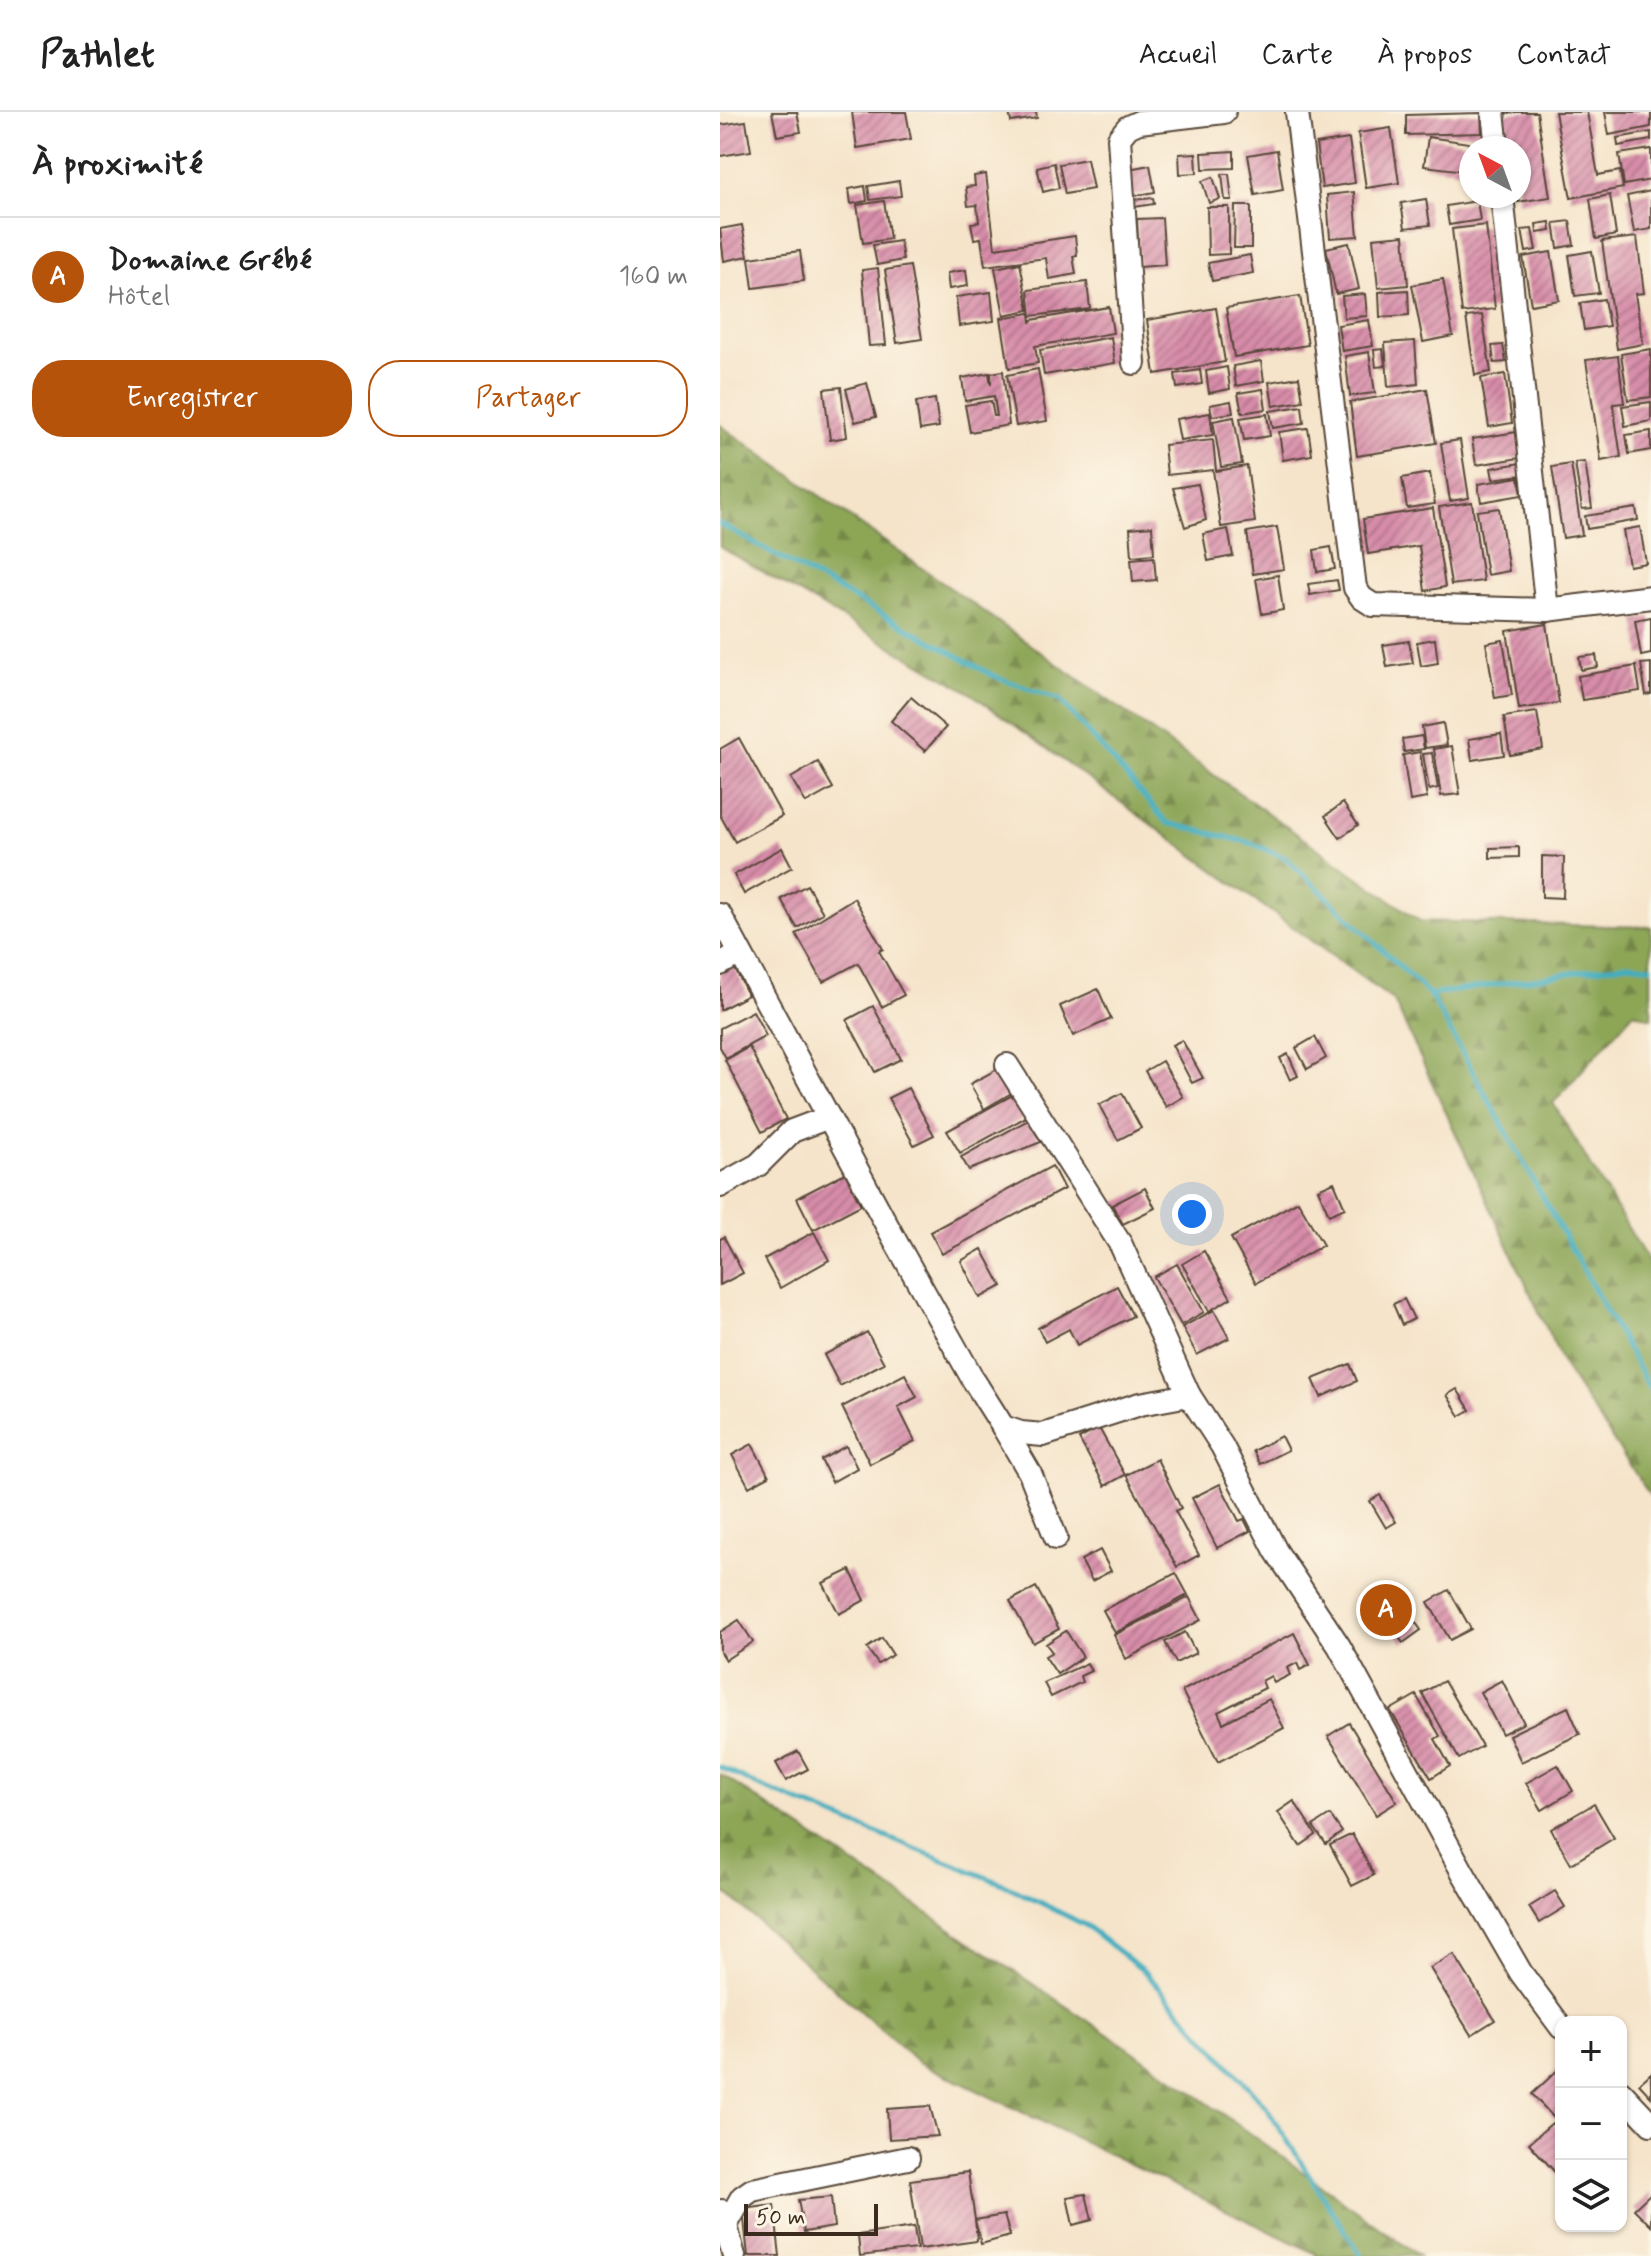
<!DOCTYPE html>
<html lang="fr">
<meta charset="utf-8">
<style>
body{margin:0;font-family:Mynerve,sans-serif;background:#f2f2f2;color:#222}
.controls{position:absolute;right:24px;bottom:24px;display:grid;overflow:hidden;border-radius:16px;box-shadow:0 2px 6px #0004}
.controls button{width:72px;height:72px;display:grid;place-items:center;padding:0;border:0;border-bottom:2px solid #e0e0e0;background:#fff;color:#222;font:40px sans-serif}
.compass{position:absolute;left:739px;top:24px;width:72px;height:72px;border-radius:50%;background:#fff;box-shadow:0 2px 6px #0004;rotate:319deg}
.scale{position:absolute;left:24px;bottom:20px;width:134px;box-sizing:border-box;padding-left:8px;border:4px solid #3b2a1e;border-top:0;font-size:22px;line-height:28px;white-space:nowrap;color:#3b2a1e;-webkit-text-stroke:6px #fcf5e5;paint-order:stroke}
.you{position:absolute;left:472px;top:1102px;width:28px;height:28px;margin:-20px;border:6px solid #fff;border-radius:50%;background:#1a73e8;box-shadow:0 0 0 12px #1a73e833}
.badge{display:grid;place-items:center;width:52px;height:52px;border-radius:50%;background:#b45309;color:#fff;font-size:26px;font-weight:700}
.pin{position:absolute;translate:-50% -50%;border:4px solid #fff;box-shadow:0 2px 8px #0006}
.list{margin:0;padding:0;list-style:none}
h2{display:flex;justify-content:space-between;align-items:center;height:104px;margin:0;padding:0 32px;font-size:34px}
h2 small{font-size:26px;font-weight:400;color:#767676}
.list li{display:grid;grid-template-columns:52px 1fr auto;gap:24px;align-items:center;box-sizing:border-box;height:120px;padding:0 32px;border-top:2px solid #e0e0e0}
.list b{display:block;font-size:30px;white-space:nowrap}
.list p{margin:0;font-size:26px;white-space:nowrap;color:#767676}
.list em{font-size:26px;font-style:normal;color:#767676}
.actions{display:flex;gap:16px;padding:24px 32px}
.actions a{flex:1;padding:18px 0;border:2px solid #b45309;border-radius:32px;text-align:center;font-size:28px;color:#b45309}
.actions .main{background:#b45309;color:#fff}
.icon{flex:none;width:44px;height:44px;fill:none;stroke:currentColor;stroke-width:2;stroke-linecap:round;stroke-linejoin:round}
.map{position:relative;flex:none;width:931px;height:2144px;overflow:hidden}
header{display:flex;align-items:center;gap:48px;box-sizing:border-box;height:112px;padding:0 40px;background:#fff;border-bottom:2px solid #e0e0e0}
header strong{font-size:38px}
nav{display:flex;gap:44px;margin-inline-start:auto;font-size:28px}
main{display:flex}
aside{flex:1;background:#fff}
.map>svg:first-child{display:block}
.forest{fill:url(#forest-firs);stroke:#64683a;stroke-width:2}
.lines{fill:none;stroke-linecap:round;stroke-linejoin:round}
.stream{stroke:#41adbf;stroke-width:5}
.building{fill:url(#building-hatch)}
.street-casing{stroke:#574638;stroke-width:26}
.street{stroke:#fff;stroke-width:22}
</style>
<header>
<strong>Pathlet</strong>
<nav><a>Accueil</a><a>Carte</a><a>À propos</a><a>Contact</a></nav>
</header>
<main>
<aside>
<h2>À proximité<small></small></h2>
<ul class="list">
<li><span class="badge">A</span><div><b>Domaine Grébé</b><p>Hôtel</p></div><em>160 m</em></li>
</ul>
<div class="actions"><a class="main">Enregistrer</a><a>Partager</a></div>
</aside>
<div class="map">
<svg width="931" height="2144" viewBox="0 0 931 2144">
<defs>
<pattern id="forest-firs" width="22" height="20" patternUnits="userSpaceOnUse" patternTransform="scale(2)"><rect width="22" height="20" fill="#8ca657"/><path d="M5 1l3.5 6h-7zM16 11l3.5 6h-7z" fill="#748747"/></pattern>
<pattern id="building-hatch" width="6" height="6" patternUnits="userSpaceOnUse" patternTransform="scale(2)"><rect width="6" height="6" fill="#d78ca9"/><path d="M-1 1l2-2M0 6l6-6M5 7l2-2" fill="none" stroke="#b07389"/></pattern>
</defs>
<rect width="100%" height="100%" fill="#fcf5e5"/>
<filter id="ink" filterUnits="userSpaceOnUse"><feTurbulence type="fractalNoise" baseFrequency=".0125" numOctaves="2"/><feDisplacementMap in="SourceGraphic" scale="16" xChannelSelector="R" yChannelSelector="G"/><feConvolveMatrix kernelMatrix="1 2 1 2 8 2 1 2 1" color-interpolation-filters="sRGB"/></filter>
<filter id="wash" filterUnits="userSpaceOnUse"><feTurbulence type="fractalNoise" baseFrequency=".006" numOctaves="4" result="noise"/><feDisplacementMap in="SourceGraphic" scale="32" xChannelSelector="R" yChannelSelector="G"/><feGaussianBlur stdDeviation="1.8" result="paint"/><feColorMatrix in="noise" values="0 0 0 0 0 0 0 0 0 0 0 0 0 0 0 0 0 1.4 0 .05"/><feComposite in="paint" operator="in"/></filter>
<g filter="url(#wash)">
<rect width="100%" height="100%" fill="#f5e4ca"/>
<g class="forest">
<polygon points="0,313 700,809 931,815 931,906 914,900 833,991 931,1154 931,1385 846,1258 674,889 249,580 0,435"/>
<polygon points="0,1662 450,1964 699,2144 596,2144 595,2141 198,1950 0,1776"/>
</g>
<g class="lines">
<g class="stream">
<polyline points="0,412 274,564 340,588 447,711 531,731 566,746 710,883 931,1279"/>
<polyline points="710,883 908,852 931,855"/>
<polyline points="0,1655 36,1673 283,1772 365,1813 426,1861 546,1995 641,2144"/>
</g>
</g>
<g id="blocks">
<g class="building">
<polygon points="52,0 77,0 81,20 57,24"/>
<polygon points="132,0 186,0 191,27 137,36"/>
<polygon points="289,0 316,0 317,6 291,10"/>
<polygon points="796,0 817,0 830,85 798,90 799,36 790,36 784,2"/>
<polygon points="835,0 867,0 878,63 900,59 903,76 851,86"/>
<polygon points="885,0 931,0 931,15 889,23"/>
<polygon points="761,1 762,21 686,23 686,3"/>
<polygon points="26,9 31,39 0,44 0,13"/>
<polygon points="671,16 679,71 646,76 638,21"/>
<polygon points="931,20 931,28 898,34 897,26"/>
<polygon points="708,25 749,31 745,59 704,54"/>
<polygon points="629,27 635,71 602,76 596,32"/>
<polygon points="931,37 931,68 904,73 899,42"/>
<polygon points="557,38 563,78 535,83 528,43"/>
<polygon points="514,39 514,56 483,57 482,41"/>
<polygon points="476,41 477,61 460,62 459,42"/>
<polygon points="367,47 373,77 345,82 339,52"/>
<polygon points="334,51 339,76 323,80 317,55"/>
<polygon points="430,53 435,80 407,85 403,58"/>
<polygon points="266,62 275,136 355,124 357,143 353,144 356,162 329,167 326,146 265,154 261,126 254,127 251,111 259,110 257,93 248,94 246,75 255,74 254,64"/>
<polygon points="502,62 509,62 512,88 505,88"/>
<polygon points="493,65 500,87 489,91 482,69"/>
<polygon points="179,69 181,84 150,88 148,74"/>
<polygon points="145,74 147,89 131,92 129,77"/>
<polygon points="931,79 931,117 914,120 907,84"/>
<polygon points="634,80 638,124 610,126 607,83"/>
<polygon points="890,83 896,123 876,127 870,87"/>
<polygon points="433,86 434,92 414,95 413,88"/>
<polygon points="706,87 710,113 685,116 681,91"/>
<polygon points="164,89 170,127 143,131 137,93"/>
<polygon points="757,89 760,108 729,113 726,94"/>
<polygon points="515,94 531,94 531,136 514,136"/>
<polygon points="487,95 509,95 509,142 488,143"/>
<polygon points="442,106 445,153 419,155 417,107"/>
<polygon points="850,109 854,133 838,136 834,111"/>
<polygon points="830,110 831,119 817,121 816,112"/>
<polygon points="22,113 28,144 4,149 0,117"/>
<polygon points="766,113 775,197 742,201 732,117"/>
<polygon points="812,117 816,138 806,140 802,118"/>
<polygon points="684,123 688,173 658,176 653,126"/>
<polygon points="917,125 924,181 915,182 923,232 897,237 882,129"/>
<polygon points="180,129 183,148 157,153 153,133"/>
<polygon points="629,131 639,177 616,182 606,136"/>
<polygon points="80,139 84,169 33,176 29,146"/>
<polygon points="872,139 879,181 855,184 849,143"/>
<polygon points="831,140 839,188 811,193 803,145"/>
<polygon points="530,143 533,161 492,169 488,151"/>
<polygon points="300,151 309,198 284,203 275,156"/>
<polygon points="190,154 202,227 177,231 165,158"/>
<polygon points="158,156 166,233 149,234 142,158"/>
<polygon points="246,158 248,174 229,177 227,161"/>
<polygon points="723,167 733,224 703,230 692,173"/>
<polygon points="367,170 370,197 311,204 308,178"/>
<polygon points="688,178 689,203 660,205 659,180"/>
<polygon points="271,180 274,209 239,214 236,185"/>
<polygon points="645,182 647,204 624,206 622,184"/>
<polygon points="580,184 588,233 514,245 506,196"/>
<polygon points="884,187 889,214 864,218 860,191"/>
<polygon points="389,195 393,221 315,234 318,251 289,256 281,206 310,201 311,211 312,208"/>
<polygon points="496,196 505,250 435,262 427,208"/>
<polygon points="762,203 771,260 755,263 746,205"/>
<polygon points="649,208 653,234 622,239 618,213"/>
<polygon points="391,225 395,251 324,263 320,238"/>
<polygon points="695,229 698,272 668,275 665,231"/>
<polygon points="783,233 786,250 774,251 772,234"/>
<polygon points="663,237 665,254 656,255 654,238"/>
<polygon points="931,237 931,285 908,288 901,242"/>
<polygon points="649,240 655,281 630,284 625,244"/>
<polygon points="898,244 904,291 893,292 901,345 881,349 866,248"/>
<polygon points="541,249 544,269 516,274 513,254"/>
<polygon points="507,255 510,277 489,281 486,259"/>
<polygon points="318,257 327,309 296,314 287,263"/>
<polygon points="480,258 482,272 457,276 455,262"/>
<polygon points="283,259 289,313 250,320 245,293 271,289 274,304 277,304 274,284 245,289 242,266 269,261 271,273 271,261"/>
<polygon points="785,262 792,311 769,315 761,266"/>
<polygon points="579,265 583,289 553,294 549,270"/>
<polygon points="147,271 156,305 135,310 126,277"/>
<polygon points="121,275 127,325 110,328 104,277"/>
<polygon points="543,277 546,297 522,301 518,281"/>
<polygon points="707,277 716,331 637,344 630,290"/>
<polygon points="215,287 219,315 200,318 196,290"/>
<polygon points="511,289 513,301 492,304 490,293"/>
<polygon points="931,290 931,309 905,314 902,294"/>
<polygon points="582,294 584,311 553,316 550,299"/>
<polygon points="490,301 493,323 460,328 456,307"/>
<polygon points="547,302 550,324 524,328 520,306"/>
<polygon points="514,305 522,352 501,355 493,309"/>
<polygon points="588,316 592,343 563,348 559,320"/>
<polygon points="931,319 931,338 909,342 906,323"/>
<polygon points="797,320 800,346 756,353 752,327"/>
<polygon points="493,328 496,359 527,354 535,410 501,415 493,358 447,363 444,333"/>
<polygon points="740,328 749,386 730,389 721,331"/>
<polygon points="865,350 872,396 862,397 855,351"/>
<polygon points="801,351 802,363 773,367 771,356"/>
<polygon points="851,352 862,423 843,426 832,355"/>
<polygon points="710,361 715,392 687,396 682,366"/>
<polygon points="799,365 802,383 761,390 758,372"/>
<polygon points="478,372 486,408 465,415 453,376"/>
<polygon points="752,390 763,469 731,473 719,395"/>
<polygon points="713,396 725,475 705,479 699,434 648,442 643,407"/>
<polygon points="779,396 789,459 767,463 757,399"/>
<polygon points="916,396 918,408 867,417 865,404"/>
<polygon points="432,414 434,442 412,444 410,416"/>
<polygon points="557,415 564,457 533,462 527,420"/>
<polygon points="920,415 926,451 909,454 903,418"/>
<polygon points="508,417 513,444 488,449 483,422"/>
<polygon points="611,435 615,457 597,460 594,438"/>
<polygon points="434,445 436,468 413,470 411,447"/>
<polygon points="558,463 563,498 542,502 536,467"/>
<polygon points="617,468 619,478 590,483 588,472"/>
<polygon points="931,505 931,542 921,544 915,508"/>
<polygon points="827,512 839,591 799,597 787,519"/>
<polygon points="715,527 718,551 701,554 697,530"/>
<polygon points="783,528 792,583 775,586 766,531"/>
<polygon points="689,529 693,551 667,555 663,533"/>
<polygon points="876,543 878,555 861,558 859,545"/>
<polygon points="931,551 931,582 926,583 921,552"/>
<polygon points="916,554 920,579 862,588 858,564"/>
<polygon points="191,585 226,615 205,639 171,609"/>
<polygon points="817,600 823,637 790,643 784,605"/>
<polygon points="723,611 727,633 705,636 702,615"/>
<polygon points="781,622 784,643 752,648 749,627"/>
<polygon points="702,624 704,637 684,640 682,627"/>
<polygon points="19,626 62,704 15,730 0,703 0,637"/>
<polygon points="732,634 740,682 721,684 714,637"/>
<polygon points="700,640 707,686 690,689 683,643"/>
<polygon points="712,641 718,676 709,678 703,642"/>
<polygon points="98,650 113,676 86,691 71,666"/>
<polygon points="623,691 638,713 620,726 605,704"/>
<polygon points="799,735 799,745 770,746 770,736"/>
<polygon points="62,736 72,755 24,782 14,763"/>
<polygon points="822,744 844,745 843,786 822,785"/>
<polygon points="87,773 103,801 77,816 61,787"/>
<polygon points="134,786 163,837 159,839 184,883 162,895 138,851 103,870 76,822"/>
<polygon points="13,853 28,883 0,898 0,860"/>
<polygon points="378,877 391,907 353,924 340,894"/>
<polygon points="153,894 181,947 155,960 127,908"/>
<polygon points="33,899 46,924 6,946 0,935 0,916"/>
<polygon points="595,925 606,946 587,957 576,936"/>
<polygon points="462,928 483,966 472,971 452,933"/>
<polygon points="29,935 66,1007 42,1020 5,948"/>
<polygon points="568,942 578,964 570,968 560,946"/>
<polygon points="442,949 463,985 446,995 425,959"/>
<polygon points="281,955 295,979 264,997 250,972"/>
<polygon points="188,976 214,1023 194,1033 168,986"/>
<polygon points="296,981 308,1004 240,1041 227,1019"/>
<polygon points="402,981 421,1016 398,1028 379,993"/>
<polygon points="308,1008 321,1030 249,1058 241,1045"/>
<polygon points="332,1054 344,1077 222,1142 210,1120"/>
<polygon points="125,1061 141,1093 93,1118 77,1086"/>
<polygon points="614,1070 625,1096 609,1103 598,1077"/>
<polygon points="425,1076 435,1096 403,1112 392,1093"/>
<polygon points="578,1089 603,1133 536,1171 511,1126"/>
<polygon points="94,1120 109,1148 60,1176 44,1147"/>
<polygon points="4,1125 23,1161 0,1173 0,1127"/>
<polygon points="262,1137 282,1174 260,1186 241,1149"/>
<polygon points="484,1139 511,1186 489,1199 462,1152"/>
<polygon points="457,1152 484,1200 461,1213 434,1165"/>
<polygon points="397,1174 413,1204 357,1233 349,1217 325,1230 318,1216"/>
<polygon points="684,1187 694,1207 682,1213 673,1192"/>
<polygon points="494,1198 509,1226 477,1243 462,1215"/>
<polygon points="147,1220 164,1251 120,1274 104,1243"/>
<polygon points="630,1252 637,1269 601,1285 593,1267"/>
<polygon points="185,1262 197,1285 178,1295 195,1329 150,1352 122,1295"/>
<polygon points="737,1277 750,1298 740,1304 727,1283"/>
<polygon points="379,1316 405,1363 385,1374 359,1327"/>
<polygon points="561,1324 568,1338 540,1352 533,1339"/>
<polygon points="32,1332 49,1364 29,1375 12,1343"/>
<polygon points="126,1334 137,1356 112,1370 101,1348"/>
<polygon points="437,1347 461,1396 455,1399 479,1443 457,1455 406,1363"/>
<polygon points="500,1372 519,1409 524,1407 530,1419 497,1436 472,1386"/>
<polygon points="660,1383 676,1410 666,1416 650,1389"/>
<polygon points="380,1438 391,1459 372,1469 361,1448"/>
<polygon points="130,1458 145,1488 119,1502 103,1471"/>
<polygon points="456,1461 468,1483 395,1521 383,1498"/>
<polygon points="316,1475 339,1517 313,1531 290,1489"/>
<polygon points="729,1478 751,1517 730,1528 708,1490"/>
<polygon points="469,1485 481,1508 406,1547 394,1523"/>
<polygon points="683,1493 701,1518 683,1531 665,1506"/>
<polygon points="19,1508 33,1530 5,1548 0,1540 0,1520"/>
<polygon points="346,1519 363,1545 337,1562 325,1544 332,1540 326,1532"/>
<polygon points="465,1520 476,1541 456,1551 445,1530"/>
<polygon points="574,1521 590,1553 580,1558 577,1551 567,1556 570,1563 554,1571 551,1564 542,1569 545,1576 498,1600 503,1611 549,1587 564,1616 498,1650 462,1579"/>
<polygon points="162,1526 173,1543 158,1552 147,1536"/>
<polygon points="367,1551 371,1559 360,1564 362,1570 331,1585 324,1571"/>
<polygon points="782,1568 804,1611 782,1622 760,1580"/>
<polygon points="724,1569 762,1634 739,1647 702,1581"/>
<polygon points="696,1583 720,1624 715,1627 730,1654 711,1666 670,1598"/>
<polygon points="848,1595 860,1622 801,1650 789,1623"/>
<polygon points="629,1611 677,1690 656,1703 608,1624"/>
<polygon points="78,1639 88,1657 66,1669 56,1651"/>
<polygon points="838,1653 853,1679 822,1698 806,1671"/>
<polygon points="574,1689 596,1723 580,1734 558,1700"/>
<polygon points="874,1692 894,1726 851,1752 831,1717"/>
<polygon points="610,1703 622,1720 606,1732 593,1714"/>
<polygon points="632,1722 654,1763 632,1774 610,1733"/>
<polygon points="835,1779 845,1795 819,1811 809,1795"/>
<polygon points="734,1842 775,1908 751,1923 710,1856"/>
<polygon points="841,1955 841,2000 834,2006 812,1982"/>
<polygon points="931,1961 931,1985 919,1972"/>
<polygon points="210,1994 218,2024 169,2027 167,1997"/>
<polygon points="832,2011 841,2020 841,2067 809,2031"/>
<polygon points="248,2060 255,2108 284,2103 290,2124 261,2132 255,2108 257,2129 200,2137 190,2068"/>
<polygon points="931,2081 931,2114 914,2097"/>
<polygon points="366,2082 372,2108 353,2113 347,2085"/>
<polygon points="111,2085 114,2115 84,2120 78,2088"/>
<polygon points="54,2093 60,2144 28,2144 23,2097"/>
<polygon points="194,2115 197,2137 140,2144 138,2123"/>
</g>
</g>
</g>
<g filter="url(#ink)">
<use href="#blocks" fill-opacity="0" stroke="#574638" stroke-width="2"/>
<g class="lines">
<defs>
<g id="street">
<polyline points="577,0 635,476 642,486 653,493 827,498 931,485"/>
<polyline points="773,0 777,36"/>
<polyline points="782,84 827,498"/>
<polyline points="414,251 399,26 408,15 419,10 504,0"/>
<polyline points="0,803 177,1132 254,1269 283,1315 301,1321 323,1323 420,1292 469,1283 502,1334 556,1439 619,1534 742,1759 801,1861 841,1915"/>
<polyline points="0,852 20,841"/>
<polyline points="287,953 401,1133 469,1283"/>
<polyline points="0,1074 38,1053 72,1019 109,1005"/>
<polyline points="283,1315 310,1361 336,1426"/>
<polyline points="901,1980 931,2012"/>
<polyline points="2,2099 14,2144"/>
<polyline points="6,2113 22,2085 32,2078 188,2046"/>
</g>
</defs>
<use href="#street" class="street-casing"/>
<use href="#street" class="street"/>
</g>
</g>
</svg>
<div class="controls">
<button>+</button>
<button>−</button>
<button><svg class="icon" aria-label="layers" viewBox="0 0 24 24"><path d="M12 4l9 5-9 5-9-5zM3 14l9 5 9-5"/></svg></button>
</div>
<svg class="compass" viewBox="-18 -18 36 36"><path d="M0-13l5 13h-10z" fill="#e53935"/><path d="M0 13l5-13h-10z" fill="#767676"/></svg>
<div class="scale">50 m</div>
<div class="you"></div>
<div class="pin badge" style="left:666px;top:1498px">A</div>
</div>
</main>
